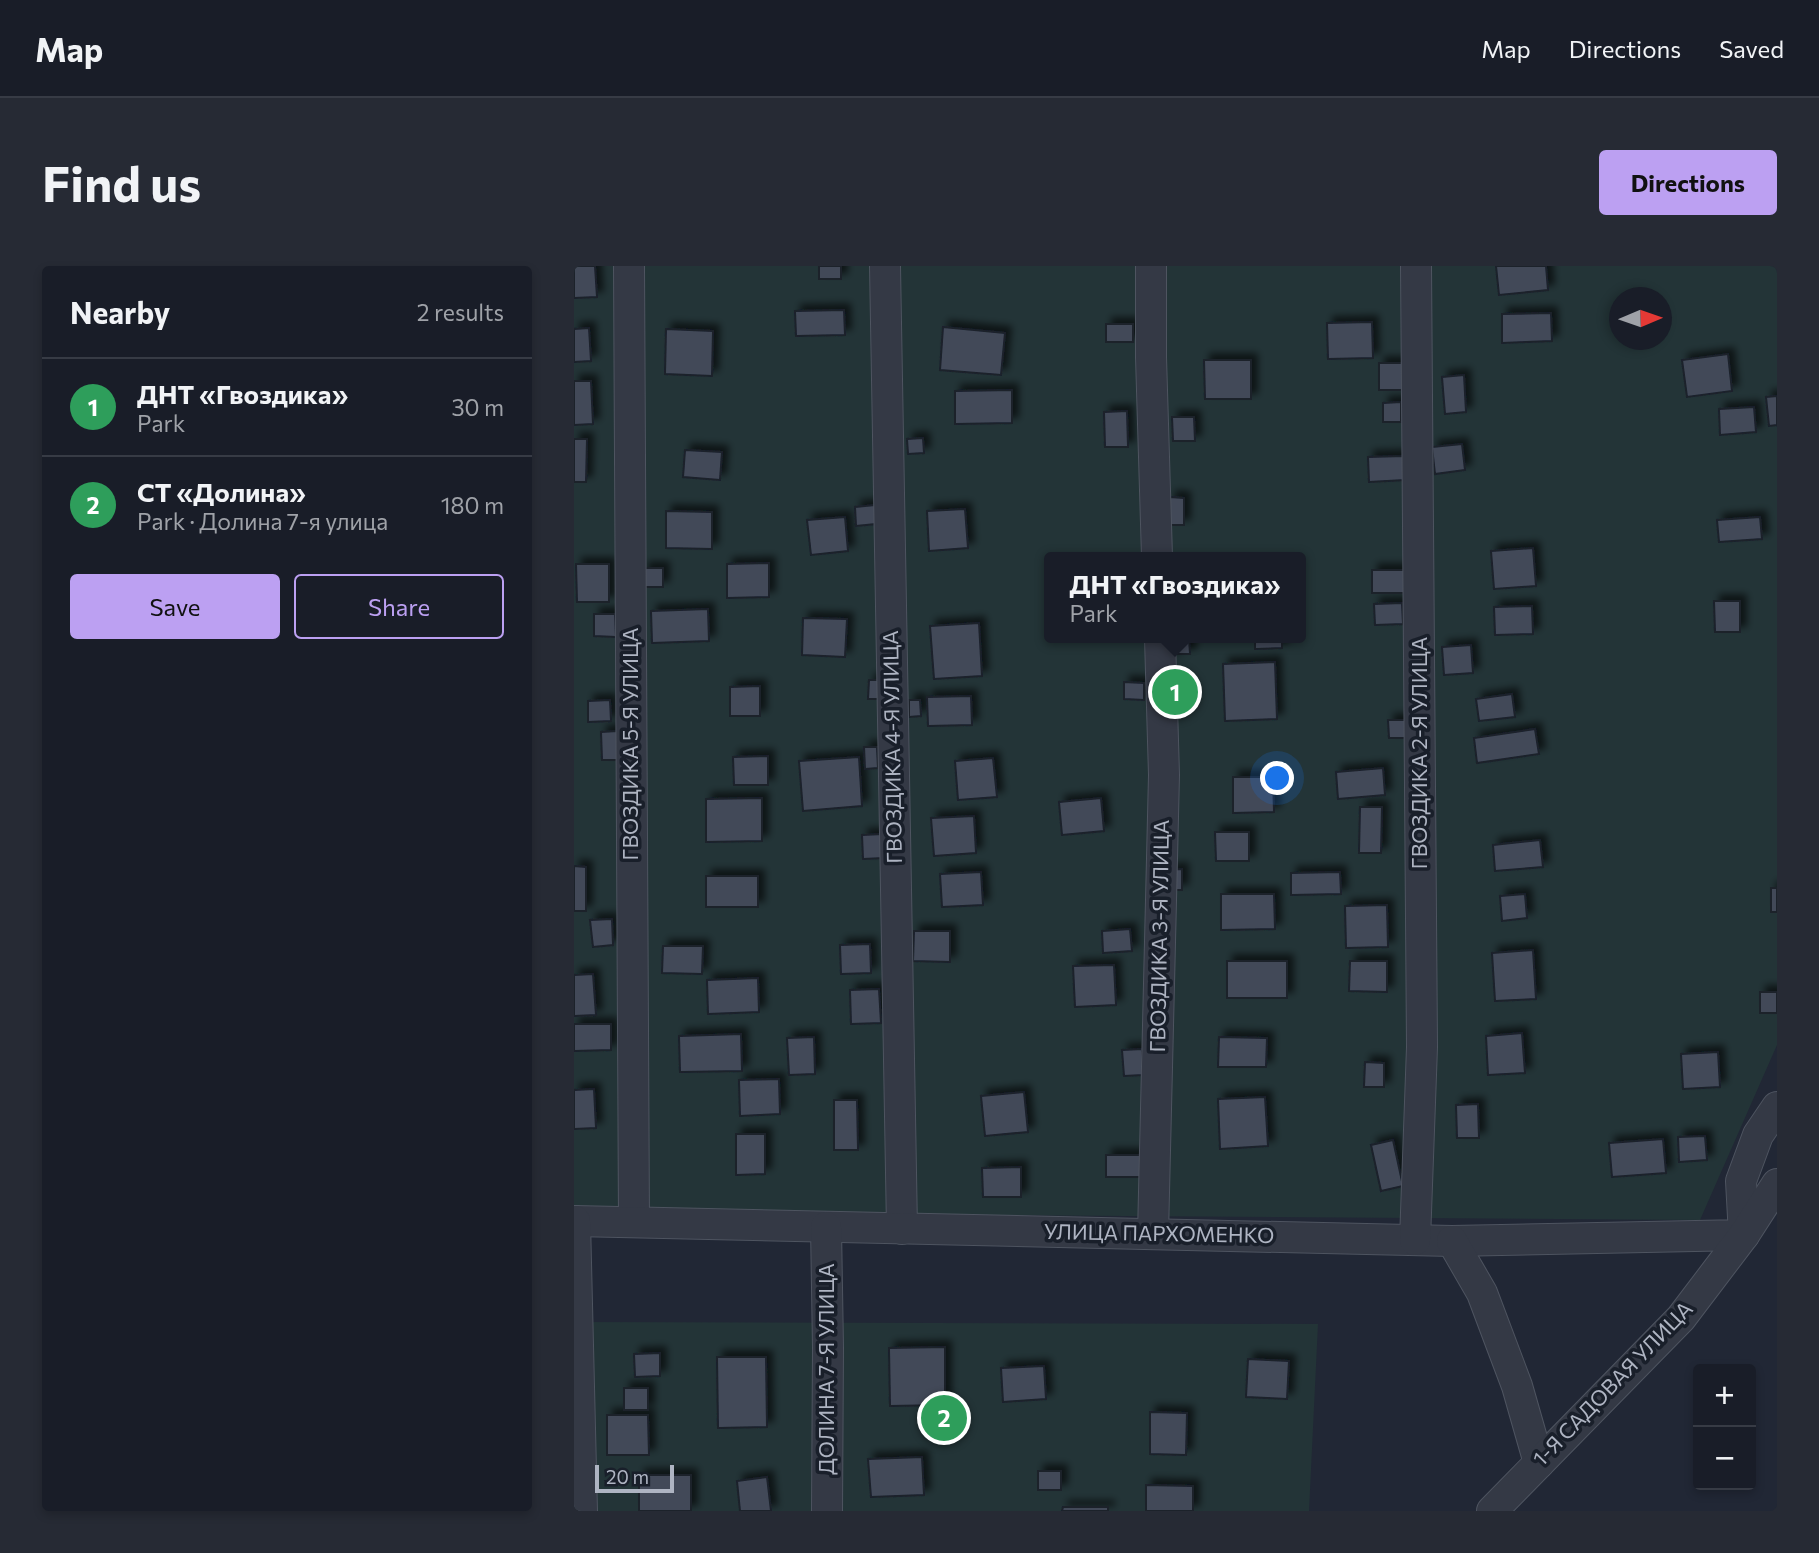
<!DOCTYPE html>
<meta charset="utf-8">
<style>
body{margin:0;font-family:Commissioner,sans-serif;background:#262a34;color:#f1f3f6}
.controls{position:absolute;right:21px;bottom:21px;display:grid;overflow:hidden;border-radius:7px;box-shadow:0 4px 10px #0003}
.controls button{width:63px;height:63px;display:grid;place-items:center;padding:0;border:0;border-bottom:2px solid #373b45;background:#191d28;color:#f1f3f6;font:35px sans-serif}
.compass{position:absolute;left:1035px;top:21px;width:63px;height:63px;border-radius:50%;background:#191d28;box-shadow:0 4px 10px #0003;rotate:88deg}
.scale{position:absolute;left:21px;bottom:18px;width:79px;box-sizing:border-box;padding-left:7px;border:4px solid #aeb4c2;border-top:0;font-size:19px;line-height:24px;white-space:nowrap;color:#aeb4c2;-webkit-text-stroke:5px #191f2a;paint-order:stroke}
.you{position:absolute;left:704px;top:513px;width:24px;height:24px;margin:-18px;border:5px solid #fff;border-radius:50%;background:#1a73e8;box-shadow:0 0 0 10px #1a73e833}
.badge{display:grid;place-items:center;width:46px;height:46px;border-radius:50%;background:#bca0f2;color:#fff;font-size:23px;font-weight:700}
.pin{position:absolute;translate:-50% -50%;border:4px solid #fff;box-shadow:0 2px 7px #0006}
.popup{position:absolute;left:470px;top:286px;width:262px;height:91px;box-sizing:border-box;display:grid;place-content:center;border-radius:7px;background:#191d28;filter:drop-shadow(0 2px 5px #0005);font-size:23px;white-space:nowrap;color:#9fa2a8}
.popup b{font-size:26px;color:#f1f3f6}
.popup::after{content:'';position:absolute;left:50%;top:100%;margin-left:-14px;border:14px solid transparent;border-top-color:#191d28}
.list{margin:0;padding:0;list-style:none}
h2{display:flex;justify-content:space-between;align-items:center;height:91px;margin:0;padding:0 28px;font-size:30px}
h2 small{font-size:23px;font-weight:400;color:#9fa2a8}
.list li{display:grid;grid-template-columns:46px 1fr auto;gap:21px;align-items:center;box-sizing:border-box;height:98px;padding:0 28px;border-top:2px solid #373b45}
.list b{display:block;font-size:26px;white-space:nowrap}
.list p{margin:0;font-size:23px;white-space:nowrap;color:#9fa2a8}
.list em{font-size:23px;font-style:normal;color:#9fa2a8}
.actions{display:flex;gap:14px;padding:21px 28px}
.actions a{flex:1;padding:16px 0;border:2px solid #bca0f2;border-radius:7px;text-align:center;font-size:24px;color:#bca0f2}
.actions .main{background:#bca0f2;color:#111}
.map{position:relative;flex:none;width:1203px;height:1245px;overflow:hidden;border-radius:7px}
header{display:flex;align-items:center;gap:42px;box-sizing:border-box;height:98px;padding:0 35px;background:#191d28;border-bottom:2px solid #373b45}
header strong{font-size:33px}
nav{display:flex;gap:38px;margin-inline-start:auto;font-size:24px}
.intro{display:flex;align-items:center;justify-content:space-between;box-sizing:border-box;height:168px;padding:0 42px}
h1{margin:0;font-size:49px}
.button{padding:18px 32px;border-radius:7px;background:#bca0f2;color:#111;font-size:24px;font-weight:700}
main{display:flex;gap:42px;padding:0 42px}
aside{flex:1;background:#191d28;border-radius:7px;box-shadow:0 4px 10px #0003}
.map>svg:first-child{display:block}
.green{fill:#233437;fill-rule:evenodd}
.building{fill:#424a59;stroke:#1b202c;stroke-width:2;filter:url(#shadow)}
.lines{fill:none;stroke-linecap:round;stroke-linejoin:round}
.minor-casing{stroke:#4e5460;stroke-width:32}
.minor{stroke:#343945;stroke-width:30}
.labels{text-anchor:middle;stroke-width:7;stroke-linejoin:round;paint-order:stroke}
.street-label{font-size:21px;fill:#aeb4c2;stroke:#191f2a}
</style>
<header>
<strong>Map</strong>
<nav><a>Map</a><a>Directions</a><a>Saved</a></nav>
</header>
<div class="intro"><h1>Find us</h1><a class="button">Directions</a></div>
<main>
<aside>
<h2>Nearby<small>2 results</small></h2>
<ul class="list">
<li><span class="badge" style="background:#2e9e5b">1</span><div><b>ДНТ «Гвоздика»</b><p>Park</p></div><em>30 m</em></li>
<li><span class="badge" style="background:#2e9e5b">2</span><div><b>СТ «Долина»</b><p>Park · Долина 7-я улица</p></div><em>180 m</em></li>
</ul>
<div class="actions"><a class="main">Save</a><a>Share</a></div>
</aside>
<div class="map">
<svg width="1203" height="1245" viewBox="0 0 1203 1245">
<defs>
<filter id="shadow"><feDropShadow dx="6" dy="-6" stdDeviation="3.5" flood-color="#0009"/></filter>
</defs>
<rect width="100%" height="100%" fill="#212735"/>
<g class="green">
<path d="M0,0h1203v779l-77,175 -1126,-8zM1045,32h42v42h-42zM475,291h252v81h-252z"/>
<polygon points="0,1056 744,1058 735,1245 0,1245"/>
</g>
<g class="building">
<polygon points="0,0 21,0 23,31 0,32"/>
<rect x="245" y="0" width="22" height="13"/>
<polygon points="922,0 972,0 974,24 925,29"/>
<polygon points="270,44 271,69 222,70 221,45"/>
<polygon points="977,47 978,75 928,77 928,48"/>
<polygon points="798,56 799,92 754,93 753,57"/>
<rect x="532" y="58" width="27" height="18"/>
<polygon points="369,61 431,67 427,109 366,104"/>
<polygon points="15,62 17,95 0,96 0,63"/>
<polygon points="92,63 139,65 138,110 91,108"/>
<polygon points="1154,88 1158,125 1113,131 1108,94"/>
<polygon points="630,94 677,94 677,133 631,133"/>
<rect x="805" y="97" width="25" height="27"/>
<polygon points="890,109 892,146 871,148 868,111"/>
<polygon points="0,115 17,115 19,158 0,159"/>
<polygon points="438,124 438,157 381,158 381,125"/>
<polygon points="1203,130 1203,159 1195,160 1192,131"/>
<polygon points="827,136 827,156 809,156 809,137"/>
<polygon points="1180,141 1182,166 1146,169 1145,143"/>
<polygon points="553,145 554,181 531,181 530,146"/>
<polygon points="598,151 620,151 621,175 599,175"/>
<polygon points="349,172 350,187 334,188 333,173"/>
<polygon points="0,173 13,173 12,216 0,216"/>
<polygon points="888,178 891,204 861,208 858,181"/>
<polygon points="111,184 148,186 146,214 109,211"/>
<polygon points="830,190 831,214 795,216 794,191"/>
<polygon points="596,231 610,232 610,259 595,259"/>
<polygon points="301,239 302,258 282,260 281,241"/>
<polygon points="391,243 394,282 355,285 353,245"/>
<polygon points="92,245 138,246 138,283 92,282"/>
<polygon points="271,251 274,285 237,289 233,254"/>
<polygon points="1186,251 1188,273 1145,276 1143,254"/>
<polygon points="959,282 962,320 920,323 917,285"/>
<polygon points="195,297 195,331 153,332 153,298"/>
<polygon points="2,298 35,298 35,336 3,336"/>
<rect x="69" y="302" width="20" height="19"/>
<rect x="798" y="304" width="33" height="23"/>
<polygon points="1140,335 1166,335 1166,366 1141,366"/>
<polygon points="828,337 829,358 801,359 800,338"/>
<polygon points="958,340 959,368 921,369 920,341"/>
<polygon points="134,343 135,375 78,377 77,345"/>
<polygon points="20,348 41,348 42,371 20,370"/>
<polygon points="229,352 273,353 271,391 228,389"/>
<polygon points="405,357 408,410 360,413 356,360"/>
<polygon points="591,372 615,372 616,388 592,388"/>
<polygon points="681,372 708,372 708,382 681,383"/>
<polygon points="897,379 899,407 870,409 868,381"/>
<polygon points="701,396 703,453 651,455 649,398"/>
<polygon points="295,414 309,414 309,433 294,433"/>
<polygon points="550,416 570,417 570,434 550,433"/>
<polygon points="186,420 186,450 156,450 156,421"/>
<polygon points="938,428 941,451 905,455 902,433"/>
<polygon points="397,430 398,459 354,460 353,431"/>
<polygon points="36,434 37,455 14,456 14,435"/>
<polygon points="335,434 346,434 347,450 335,451"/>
<polygon points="814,454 831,454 831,472 815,472"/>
<polygon points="961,463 965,488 903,497 900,472"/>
<polygon points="43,465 44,494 28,494 27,466"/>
<polygon points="290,481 303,481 304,502 291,503"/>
<polygon points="194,490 194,519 160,519 159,491"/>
<polygon points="285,491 288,540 229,545 225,495"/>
<polygon points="419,492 423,531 384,534 381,495"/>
<polygon points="809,502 811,529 764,533 762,506"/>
<polygon points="659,511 699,511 700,546 659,547"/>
<polygon points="188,532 188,575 132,576 132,533"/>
<polygon points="527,532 530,565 488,569 485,536"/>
<polygon points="786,541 808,541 807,587 785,587"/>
<polygon points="400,550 402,587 360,590 357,552"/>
<polygon points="641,566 675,566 675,595 642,595"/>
<polygon points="309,568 310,592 289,593 288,569"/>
<polygon points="966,574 969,601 921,605 919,579"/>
<polygon points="0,600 12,601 12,645 0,645"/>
<polygon points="608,603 608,624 595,624 595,604"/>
<polygon points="407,606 409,639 368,641 366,608"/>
<polygon points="766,606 767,628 717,629 717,607"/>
<rect x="132" y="610" width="52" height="31"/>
<rect x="1197" y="622" width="6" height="24"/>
<polygon points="647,628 700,628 701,663 647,664"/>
<polygon points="951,628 953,652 928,655 926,630"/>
<polygon points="813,639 814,681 772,682 771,640"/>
<polygon points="38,653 39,679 19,681 16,654"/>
<polygon points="556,663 558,685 529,687 528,665"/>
<polygon points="340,665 376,665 376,696 339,695"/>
<polygon points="296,678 297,707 267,708 266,679"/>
<polygon points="89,680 129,680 128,708 88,707"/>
<polygon points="959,684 962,733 921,735 918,687"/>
<rect x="653" y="695" width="60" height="37"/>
<polygon points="776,695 813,695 813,726 775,725"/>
<polygon points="540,699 542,739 501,741 499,700"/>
<polygon points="19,708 22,749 0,750 0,709"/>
<polygon points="184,712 185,746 134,748 133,714"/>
<polygon points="305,723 307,757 277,758 276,724"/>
<rect x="1186" y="726" width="17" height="21"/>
<polygon points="0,758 37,758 37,784 0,785"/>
<polygon points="948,767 951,807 914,809 912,770"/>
<polygon points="167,768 168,805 106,806 105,770"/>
<polygon points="240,771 241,808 215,809 213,772"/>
<polygon points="645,771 693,772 692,801 644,801"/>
<polygon points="568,783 569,809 550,810 548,784"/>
<polygon points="1144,786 1146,821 1109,823 1107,788"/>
<polygon points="791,796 810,797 810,821 790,821"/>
<polygon points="205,813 206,848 166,850 165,814"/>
<polygon points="20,823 22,862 0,863 0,824"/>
<polygon points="450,826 454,866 411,870 407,830"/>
<polygon points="691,831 694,880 646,883 644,833"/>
<polygon points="260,834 283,834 284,884 260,884"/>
<polygon points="904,838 905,872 883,872 882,839"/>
<polygon points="162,868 191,868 191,908 162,909"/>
<polygon points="1131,870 1133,894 1105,896 1104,871"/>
<polygon points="1089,873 1092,907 1038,911 1035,877"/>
<polygon points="819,874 829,920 807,925 797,879"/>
<rect x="532" y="889" width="36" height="22"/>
<polygon points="447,901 447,931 409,931 408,902"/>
<polygon points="371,1081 371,1139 316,1140 315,1082"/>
<polygon points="86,1087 86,1110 61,1111 60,1088"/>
<polygon points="143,1091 192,1091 193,1161 144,1162"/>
<polygon points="674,1093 715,1095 713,1133 672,1131"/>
<polygon points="470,1100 472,1133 429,1136 427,1102"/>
<rect x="50" y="1122" width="24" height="22"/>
<polygon points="576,1146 613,1147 612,1189 576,1188"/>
<polygon points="33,1149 74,1149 75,1189 33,1189"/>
<polygon points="348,1191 350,1229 297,1231 294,1193"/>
<rect x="464" y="1205" width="23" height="19"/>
<rect x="65" y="1209" width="52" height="36"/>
<polygon points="193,1211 197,1245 166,1245 163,1215"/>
<polygon points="572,1219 619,1220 619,1245 572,1245"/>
<polygon points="489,1241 534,1241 534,1245 488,1245"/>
</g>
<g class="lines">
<defs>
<g id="minor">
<polyline points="55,0 60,956"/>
<polyline points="311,0 328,963"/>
<polyline points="577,0 577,91 583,291"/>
<polyline points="0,955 878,975 1170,969 1167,915 1184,869 1203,841"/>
<polyline points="1,955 8,1245"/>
<polyline points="252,961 254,1082 253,1245"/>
<polyline points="579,968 590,509 586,372"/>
<polyline points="841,974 848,781 842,0"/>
<polyline points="878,975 908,1027 943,1120 965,1197"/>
<polyline points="918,1245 1107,1052 1170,969 1203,918"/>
</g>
</defs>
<use href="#minor" class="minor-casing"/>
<use href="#minor" class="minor"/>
</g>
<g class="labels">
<g class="street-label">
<text transform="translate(57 478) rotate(-90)" y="7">ГВОЗДИКА 5-Я УЛИЦА</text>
<text transform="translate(319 481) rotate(-91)" y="7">ГВОЗДИКА 4-Я УЛИЦА</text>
<text transform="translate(846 487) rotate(-90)" y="7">ГВОЗДИКА 2-Я УЛИЦА</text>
<text transform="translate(586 670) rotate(-89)" y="7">ГВОЗДИКА 3-Я УЛИЦА</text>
<text transform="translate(585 968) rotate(1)" y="7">УЛИЦА ПАРХОМЕНКО</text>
<text transform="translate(253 1103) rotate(-90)" y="7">ДОЛИНА 7-Я УЛИЦА</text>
<text transform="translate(1039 1118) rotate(-46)" y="7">1-Я САДОВАЯ УЛИЦА</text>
</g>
</g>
</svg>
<div class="controls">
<button>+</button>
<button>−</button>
</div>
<svg class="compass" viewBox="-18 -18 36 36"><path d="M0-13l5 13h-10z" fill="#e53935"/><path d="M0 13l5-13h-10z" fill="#9fa2a8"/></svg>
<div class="scale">20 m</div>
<div class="you"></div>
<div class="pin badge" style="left:601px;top:426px;background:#2e9e5b">1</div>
<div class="popup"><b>ДНТ «Гвоздика»</b>Park</div>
<div class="pin badge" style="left:370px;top:1152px;background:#2e9e5b">2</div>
</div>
</main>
